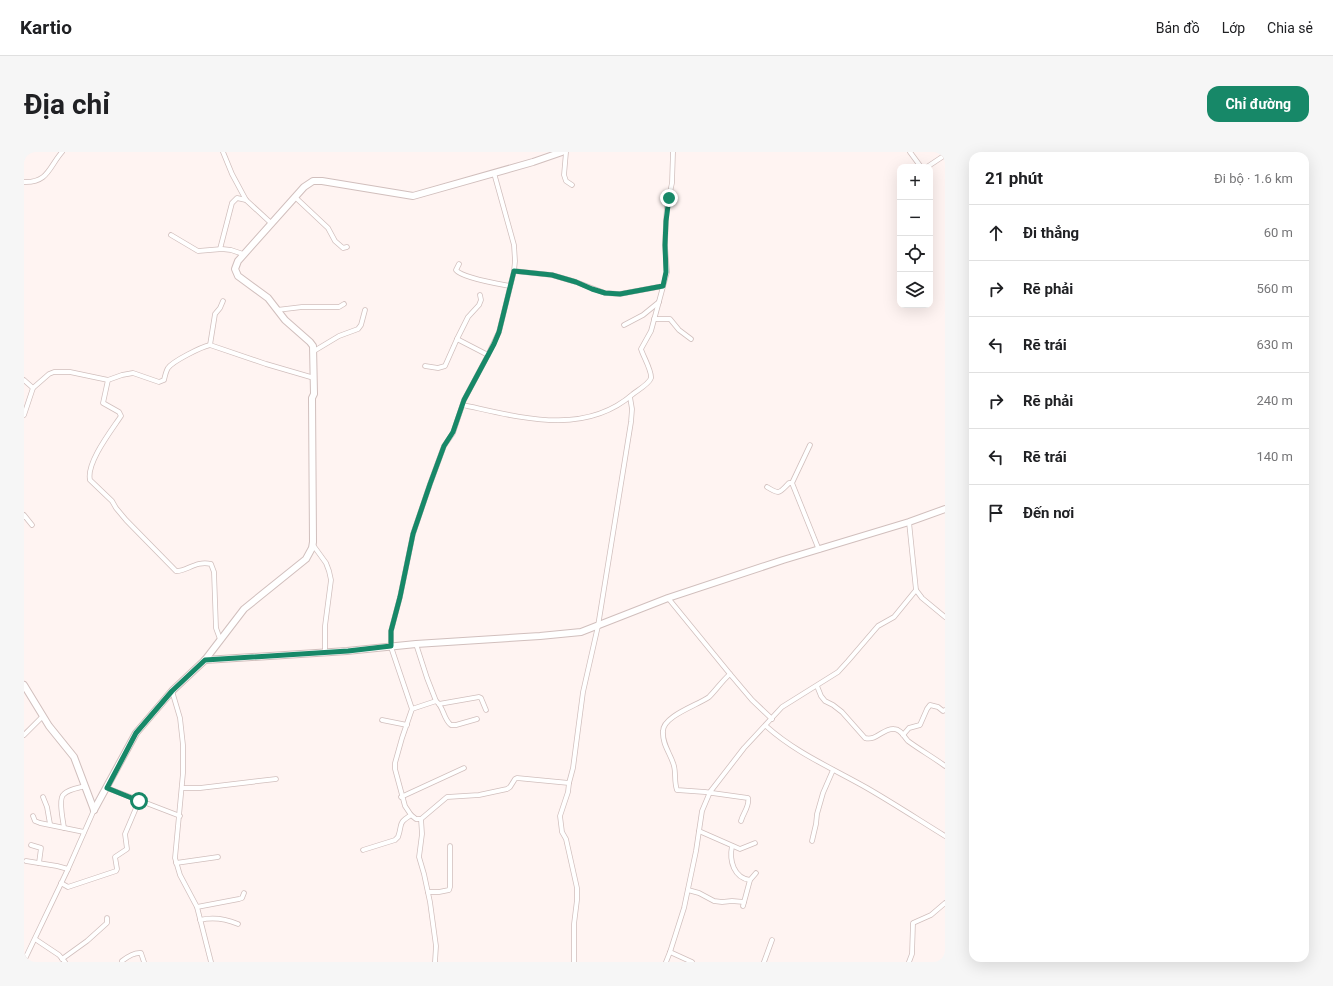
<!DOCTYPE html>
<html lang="vi">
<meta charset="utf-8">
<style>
body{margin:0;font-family:Roboto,sans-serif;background:#f6f6f6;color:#202124}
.controls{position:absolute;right:12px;top:12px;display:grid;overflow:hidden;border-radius:8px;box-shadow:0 4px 16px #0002}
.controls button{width:36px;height:36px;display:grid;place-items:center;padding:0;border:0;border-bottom:1px solid #e0e0e0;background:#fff;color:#202124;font:20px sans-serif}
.stop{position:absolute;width:12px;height:12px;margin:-9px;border:3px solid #178868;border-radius:50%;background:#fff}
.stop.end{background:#178868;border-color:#fff;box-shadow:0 1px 4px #0008}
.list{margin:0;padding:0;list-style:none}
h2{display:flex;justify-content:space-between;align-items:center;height:52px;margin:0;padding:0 16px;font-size:17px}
h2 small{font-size:13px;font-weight:400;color:#757577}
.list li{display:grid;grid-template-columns:26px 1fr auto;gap:12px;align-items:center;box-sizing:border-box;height:56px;padding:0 16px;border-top:1px solid #e0e0e0}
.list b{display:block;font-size:15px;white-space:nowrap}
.list em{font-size:13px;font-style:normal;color:#757577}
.icon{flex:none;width:22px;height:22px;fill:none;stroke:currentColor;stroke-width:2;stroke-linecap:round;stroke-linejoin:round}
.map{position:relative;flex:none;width:921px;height:810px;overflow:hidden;border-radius:12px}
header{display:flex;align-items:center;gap:24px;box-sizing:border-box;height:56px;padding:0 20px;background:#fff;border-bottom:1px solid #e0e0e0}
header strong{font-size:19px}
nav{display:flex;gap:22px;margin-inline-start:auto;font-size:14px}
.intro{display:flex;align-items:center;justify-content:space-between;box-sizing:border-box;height:96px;padding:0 24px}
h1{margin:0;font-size:28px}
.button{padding:10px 18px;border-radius:12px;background:#178868;color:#fff;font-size:14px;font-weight:700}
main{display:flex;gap:24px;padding:0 24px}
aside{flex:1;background:#fff;border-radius:12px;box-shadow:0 4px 16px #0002}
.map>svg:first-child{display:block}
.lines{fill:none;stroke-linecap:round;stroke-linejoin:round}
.street-casing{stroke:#d1bfbd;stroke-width:5.5}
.secondary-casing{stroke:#d1bfbd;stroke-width:8}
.street{stroke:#fff;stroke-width:4}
.secondary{stroke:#fff;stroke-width:6}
.route{stroke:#178868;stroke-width:5}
</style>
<header>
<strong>Kartio</strong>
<nav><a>Bản đồ</a><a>Lớp</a><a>Chia sẻ</a></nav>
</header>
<div class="intro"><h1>Địa chỉ</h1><a class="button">Chỉ đường</a></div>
<main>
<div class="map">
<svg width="921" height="810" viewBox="0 0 921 810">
<rect width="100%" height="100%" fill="#fff4f2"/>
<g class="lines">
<defs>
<g id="street">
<polyline points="199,0 208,22 222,48 247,71"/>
<polyline points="542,0 540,23 542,29 548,33"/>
<polyline points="886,0 897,15"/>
<polyline points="903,15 921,3"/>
<polyline points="470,21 490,93 491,109 490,119 475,180 464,203 440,248 429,281 420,294 406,332 389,382 376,445 367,479 367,495 388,557 378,586 371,611 371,617 381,654 387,663 392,667 397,667 423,645 455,643 483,637 486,635 491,627 493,626 545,631"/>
<path d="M0,30c24,1 25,-15 38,-30"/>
<polyline points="271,45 304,76 311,89 319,96 323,95"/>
<polyline points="147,83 174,99 198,97 207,98 219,102"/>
<polyline points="196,97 208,51 213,46 222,48"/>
<path d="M435,112l-3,6c6,8 43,14 54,16"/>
<polyline points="490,119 528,123 552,130 581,141 596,142 639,134"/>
<polyline points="253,158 278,155 315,155 320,152"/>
<polyline points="630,167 646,167 655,178 667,187"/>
<polyline points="600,173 619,163 635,150"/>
<polyline points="433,187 444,165 455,153 457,148 456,143"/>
<polyline points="186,193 191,162 196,156 199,149"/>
<polyline points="290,199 315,184 334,177 337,173 341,158"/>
<polyline points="401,214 414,216 421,214 433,187 464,203"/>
<polyline points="0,228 9,236"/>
<path d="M84,228l-5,23 16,9 2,4c-10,15 -35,47 -31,64l22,21 4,7 10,12 50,51c10,1 20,-11 35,-7l3,8 2,56 4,11"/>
<path d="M439,253c56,12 121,32 170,-11 5,-4 16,-10 18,-16 1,-7 -8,-22 -10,-29l10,-18 16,-59 -2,-27 1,-24 1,-15 5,-23 1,-31"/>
<path d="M0,263l9,-27 16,-14 5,-2h16l38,8 14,-5 11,-2 26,9 5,-2c1,-4 2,-9 4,-12 5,-7 33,-21 42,-23l56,19 48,14"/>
<polyline points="768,331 795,398"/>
<path d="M743,335c13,8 12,6 22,-4h3l18,-38"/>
<polyline points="0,363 8,373"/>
<polyline points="289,393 302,411 305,419 307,428 301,474 301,500"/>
<polyline points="892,438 898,446 921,465"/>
<polyline points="644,446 706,522 728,548 748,567"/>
<polyline points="392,492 403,526 412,549"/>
<path d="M706,522c-8,7 -14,16 -21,23 -11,8 -46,19 -46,34 -1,14 8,23 11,35 2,8 0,16 3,24l28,2 43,6c2,8 -5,15 -7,23"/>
<path d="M793,534l4,10 4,5 8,4 9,7 23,26c12,3 18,-10 29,-9 7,0 10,8 14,12 12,9 25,16 37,25"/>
<polyline points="148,539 156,566 159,593 159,621 151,706 156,723 173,755 187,810"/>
<polyline points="415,552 455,545 457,546 462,558"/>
<path d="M388,557l24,-8c8,6 7,18 15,24h5l21,-6"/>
<polyline points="358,568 383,573"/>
<path d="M742,574c30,27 66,42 101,62 26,15 52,32 78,48"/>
<polyline points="0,583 19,564"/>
<polyline points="879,583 885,576 896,573 903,557 906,553 914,555 919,559 921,558"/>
<polyline points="83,636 156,664"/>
<polyline points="158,636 176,636 252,627"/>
<polyline points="19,645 23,655 26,672"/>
<polyline points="377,645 440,616"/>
<polyline points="9,664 11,669 16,671 60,680"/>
<polyline points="397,667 398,682 395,705 400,722 406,750 412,794 411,810"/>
<path d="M40,676c-1,-8 -6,-30 0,-34 5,-5 15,-6 21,-8"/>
<polyline points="675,679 716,697 731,691"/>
<polyline points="788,689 792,672 793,662 799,641 809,618"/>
<polyline points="7,693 17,696 15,711"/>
<path d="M708,694c-3,15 2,32 18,34"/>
<path d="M339,698l32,-10 3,-3c5,-14 -1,-13 13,-22"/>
<polyline points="2,709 33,714 44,717"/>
<polyline points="152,711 194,705"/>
<polyline points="37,731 44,735 92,719 93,717 91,705 103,697 101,682 115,649"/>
<polyline points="664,738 675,741 690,749 698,750 708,749 720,750"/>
<polyline points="404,740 415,740 425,738 426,735 426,694"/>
<polyline points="719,754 726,728 732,721"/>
<polyline points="173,755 215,747 218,746 220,741"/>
<path d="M176,768c13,-3 26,-1 38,4"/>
<polyline points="11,787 35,803 41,810"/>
<polyline points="646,800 668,810"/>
<polyline points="38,807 63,789 83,771 83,766"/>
<polyline points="0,809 44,717 70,658"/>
<path d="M98,809c5,-4 12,-9 19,-8l3,9"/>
<polyline points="550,810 550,772 553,748 553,736 542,687 538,680 536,664 544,640 545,631 549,616 559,540 574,474 607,270 608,257 606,245"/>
<polyline points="642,810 646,800 660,756 672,699 678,659 686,640 720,596 758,555 814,520 824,509 854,474 870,465 892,438 885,370"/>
<polyline points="740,810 748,788"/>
<polyline points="885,810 888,802 889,771 907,763 921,751"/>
</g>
<g id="secondary">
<polyline points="181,508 323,499 392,492 516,484 557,480 644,446 759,408 885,370 921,357"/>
<polyline points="0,533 25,574 50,605 70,658"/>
<polyline points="70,658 112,581 148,539 181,508 220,457 282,407 288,396 289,390 288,246 290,242 289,194 286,190 261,168 244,146 214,124 211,117 214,109 280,35 289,29 298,29 389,44 509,10 538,0"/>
</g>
</defs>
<use href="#street" class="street-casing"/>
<use href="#secondary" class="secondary-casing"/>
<use href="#street" class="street"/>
<use href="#secondary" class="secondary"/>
</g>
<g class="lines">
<polyline class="route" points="115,649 83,636 112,581 148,539 181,508 324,499 367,494 367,479 376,445 389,382 406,332 420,294 429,280 440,248 470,192 475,180 490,119 528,123 552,130 568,137 581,141 596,142 639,134 642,120 641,93 642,69 645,46"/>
</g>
</svg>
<div class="controls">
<button>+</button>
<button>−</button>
<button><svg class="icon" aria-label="locate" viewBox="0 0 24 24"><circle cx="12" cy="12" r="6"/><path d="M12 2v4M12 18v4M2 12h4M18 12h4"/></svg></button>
<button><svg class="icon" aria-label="layers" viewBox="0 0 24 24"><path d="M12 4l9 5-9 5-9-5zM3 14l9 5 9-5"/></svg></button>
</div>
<div class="stop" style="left:115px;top:649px"></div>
<div class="stop end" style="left:645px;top:46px"></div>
</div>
<aside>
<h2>21 phút<small>Đi bộ · 1.6 km</small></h2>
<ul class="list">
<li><svg class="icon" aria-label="ahead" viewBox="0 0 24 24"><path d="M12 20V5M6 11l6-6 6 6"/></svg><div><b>Đi thẳng</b></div><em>60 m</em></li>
<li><svg class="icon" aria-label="right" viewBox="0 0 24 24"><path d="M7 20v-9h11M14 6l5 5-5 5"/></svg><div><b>Rẽ phải</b></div><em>560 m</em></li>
<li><svg class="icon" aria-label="left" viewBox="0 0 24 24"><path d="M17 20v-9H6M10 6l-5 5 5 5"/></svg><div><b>Rẽ trái</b></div><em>630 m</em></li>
<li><svg class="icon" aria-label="right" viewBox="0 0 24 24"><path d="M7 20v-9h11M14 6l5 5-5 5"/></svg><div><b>Rẽ phải</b></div><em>240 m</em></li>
<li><svg class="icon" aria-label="left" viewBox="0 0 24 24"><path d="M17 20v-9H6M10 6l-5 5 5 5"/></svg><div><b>Rẽ trái</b></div><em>140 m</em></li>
<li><svg class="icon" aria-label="arrive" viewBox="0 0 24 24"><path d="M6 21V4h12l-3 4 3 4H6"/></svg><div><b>Đến nơi</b></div></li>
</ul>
</aside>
</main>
